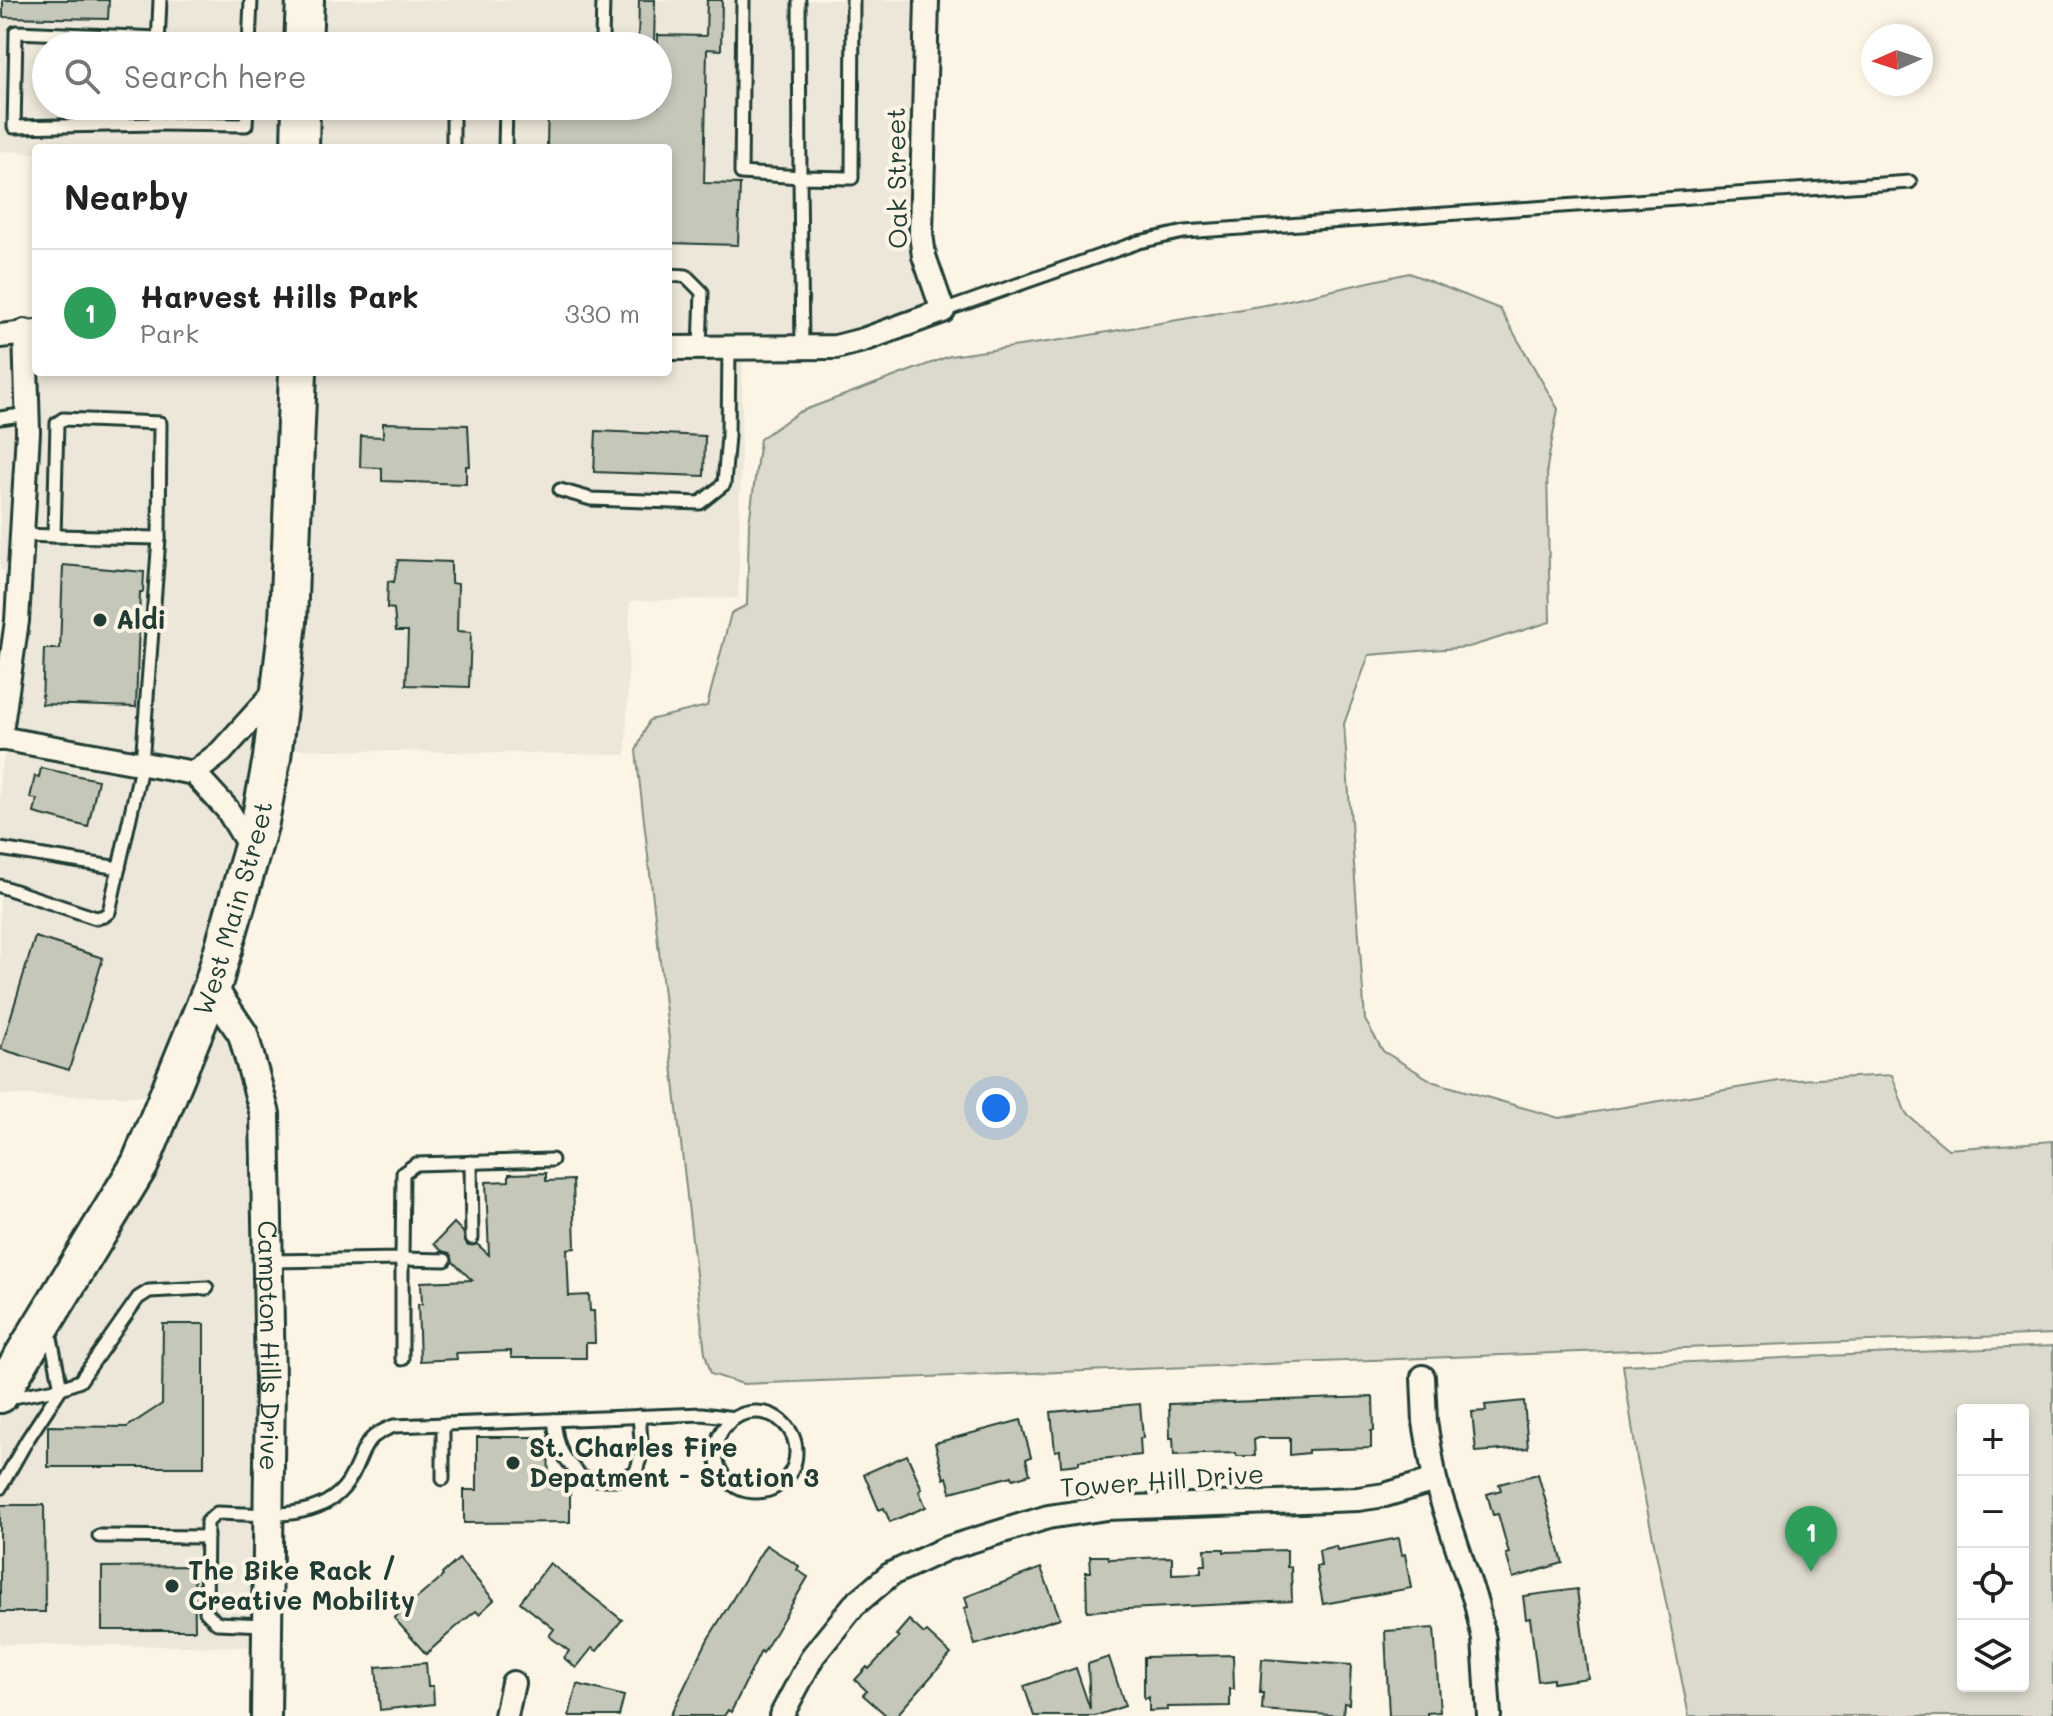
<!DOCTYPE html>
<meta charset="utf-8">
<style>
body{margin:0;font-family:Mali,sans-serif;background:#f6f6f6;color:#222}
.controls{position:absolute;right:24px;bottom:24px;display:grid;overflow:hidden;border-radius:8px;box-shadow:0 4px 12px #0003}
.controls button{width:72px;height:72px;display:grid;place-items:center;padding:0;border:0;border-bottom:2px solid #e0e0e0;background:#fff;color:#222;font:40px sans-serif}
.compass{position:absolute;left:1861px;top:24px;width:72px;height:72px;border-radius:50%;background:#fff;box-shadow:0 4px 12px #0003;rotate:267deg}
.you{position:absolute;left:996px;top:1108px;width:28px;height:28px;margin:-20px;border:6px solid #fff;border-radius:50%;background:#1a73e8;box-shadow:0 0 0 12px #1a73e833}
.badge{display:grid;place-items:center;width:52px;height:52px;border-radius:50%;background:#0f766e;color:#fff;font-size:26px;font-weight:700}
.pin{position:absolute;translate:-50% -66px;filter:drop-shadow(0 2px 4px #0008)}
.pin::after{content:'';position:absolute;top:42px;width:28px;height:24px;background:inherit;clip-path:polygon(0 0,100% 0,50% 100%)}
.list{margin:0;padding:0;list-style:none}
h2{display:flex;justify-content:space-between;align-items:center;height:104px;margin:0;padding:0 32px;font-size:34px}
h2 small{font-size:26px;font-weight:400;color:#767676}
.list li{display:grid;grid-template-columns:52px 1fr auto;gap:24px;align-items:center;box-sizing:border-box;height:128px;padding:0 32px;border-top:2px solid #e0e0e0}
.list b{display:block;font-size:30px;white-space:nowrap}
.list p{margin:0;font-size:26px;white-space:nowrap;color:#767676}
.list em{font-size:26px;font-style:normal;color:#767676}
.icon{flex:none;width:44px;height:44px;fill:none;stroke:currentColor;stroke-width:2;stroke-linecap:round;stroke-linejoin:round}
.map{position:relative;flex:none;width:2053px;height:1716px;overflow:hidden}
.search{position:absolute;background:#fff;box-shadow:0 4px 12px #0003;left:32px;top:32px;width:640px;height:88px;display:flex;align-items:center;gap:20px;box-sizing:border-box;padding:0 28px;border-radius:44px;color:#767676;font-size:30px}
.panel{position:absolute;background:#fff;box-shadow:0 4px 12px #0003;left:32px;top:144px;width:640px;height:232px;border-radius:8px}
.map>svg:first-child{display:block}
.built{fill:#ece7d8}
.green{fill:#dcdacc;stroke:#7e8c80;stroke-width:2;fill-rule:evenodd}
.building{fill:#c5c7b9;stroke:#1f3d34;stroke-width:2}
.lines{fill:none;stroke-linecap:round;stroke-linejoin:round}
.service-casing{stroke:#1f3d34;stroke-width:17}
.minor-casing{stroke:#1f3d34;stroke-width:28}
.tertiary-casing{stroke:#1f3d34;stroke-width:34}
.primary-casing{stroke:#1f3d34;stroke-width:42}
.service{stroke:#fcf5e5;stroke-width:11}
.minor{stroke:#fcf5e5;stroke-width:22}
.tertiary{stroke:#fcf5e5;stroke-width:28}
.primary{stroke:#fcf5e5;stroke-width:36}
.poi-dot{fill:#1f3d34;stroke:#fcf5e5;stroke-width:3}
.labels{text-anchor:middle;stroke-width:8;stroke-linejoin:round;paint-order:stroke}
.street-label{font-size:26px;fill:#1f3d34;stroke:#fcf5e5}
.poi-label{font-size:26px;font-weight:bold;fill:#1f3d34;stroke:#fcf5e5;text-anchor:start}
</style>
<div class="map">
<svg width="2053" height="1716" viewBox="0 0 2053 1716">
<rect width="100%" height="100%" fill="#fcf5e5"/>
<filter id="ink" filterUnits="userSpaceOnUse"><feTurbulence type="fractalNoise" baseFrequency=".0125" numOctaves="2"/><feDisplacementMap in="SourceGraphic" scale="16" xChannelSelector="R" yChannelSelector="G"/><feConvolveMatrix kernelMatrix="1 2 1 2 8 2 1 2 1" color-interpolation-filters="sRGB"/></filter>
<g filter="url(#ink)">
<g class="built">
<polygon points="0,0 299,0 298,46 46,46 46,106 296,106 295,148 36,148 36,153 0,151"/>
<polygon points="315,0 915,0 909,231 931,306 834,336 668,337 668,148 313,148 313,106 658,106 658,46 314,46"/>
<polygon points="36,339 36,372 291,372 261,776 163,1096 0,1095 0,772 5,754 29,571 0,570 0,345"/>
<polygon points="668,355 743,355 738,598 630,601 626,755 281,749 308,372 668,372"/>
<polygon points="215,1003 240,1048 257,1111 260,1647 0,1644 0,1397"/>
</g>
<g class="green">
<polygon points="1409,273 1500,309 1558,409 1547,467 1550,622 1469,647 1369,655 1344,724 1365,1020 1383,1051 1434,1082 1559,1118 1779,1081 1892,1075 1906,1114 1948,1149 2053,1141 2053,1334 743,1384 711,1374 705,1353 636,751 649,720 707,706 731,613 747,605 749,524 760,439 799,412 950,356 1061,340 1271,304"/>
<path d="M2053,1346v370h-364l-52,-257 -14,-94zM1963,1410h60v276h-60z"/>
</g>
<g class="building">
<polygon points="3,0 109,0 108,19 3,17"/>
<polygon points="639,0 655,0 654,46 638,46"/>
<polygon points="707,0 722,0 721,50 707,49 704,183 740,184 738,245 668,243 668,148 551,148 547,144 548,106 658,106 658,35 706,36"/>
<polygon points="383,423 468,425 470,466 466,466 466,484 382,481 382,468 360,467 361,436 383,437"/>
<polygon points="596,431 705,436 704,476 594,472"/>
<polygon points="398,560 451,562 451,583 458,584 457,631 471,632 469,687 406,685 408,631 396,631 394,609 387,608 388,581 394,582"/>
<polygon points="63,565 144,572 143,592 140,592 136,707 42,704 44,649 60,649"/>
<polygon points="41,768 98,780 88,827 34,813 37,799 30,798 35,776 39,777"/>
<polygon points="35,937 103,958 69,1070 1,1049"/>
<polygon points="546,1173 546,1181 573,1180 575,1248 567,1249 569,1296 589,1295 590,1311 594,1311 595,1343 586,1343 586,1358 511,1358 511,1351 456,1353 457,1359 420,1361 418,1304 422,1304 421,1282 472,1280 453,1262 450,1253 442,1251 434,1244 454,1223 463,1232 467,1245 477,1244 489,1255 486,1182 509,1181 509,1174"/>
<polygon points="163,1324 204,1324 204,1467 48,1467 48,1426 127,1427 162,1404"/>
<polygon points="1373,1397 1374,1431 1371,1431 1371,1448 1308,1450 1308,1453 1290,1455 1290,1438 1259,1438 1254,1440 1255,1456 1237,1456 1236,1453 1174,1455 1173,1438 1170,1438 1169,1404"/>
<polygon points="1524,1401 1528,1448 1476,1452 1472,1412 1486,1411 1485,1405"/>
<polygon points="1140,1404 1143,1438 1140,1438 1141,1455 1079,1461 1079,1464 1061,1466 1060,1450 1055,1451 1051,1412"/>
<polygon points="1021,1420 1031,1457 1026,1459 1030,1474 1013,1479 1012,1476 951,1492 947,1477 944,1479 935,1443"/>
<polygon points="477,1437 548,1437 549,1489 570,1489 570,1522 464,1523 464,1490 477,1490"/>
<polygon points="907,1455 922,1489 919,1491 926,1507 890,1522 884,1508 879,1510 864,1474"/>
<polygon points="1538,1474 1563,1563 1513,1578 1506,1554 1509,1553 1498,1514 1493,1515 1487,1494 1501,1490 1499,1484"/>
<polygon points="0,1505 44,1505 45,1612 0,1612"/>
<polygon points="1399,1538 1402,1555 1405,1554 1411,1588 1323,1604 1316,1566 1321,1566 1319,1550 1336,1546 1337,1550"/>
<polygon points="766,1545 799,1566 797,1570 808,1577 763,1653 761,1651 731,1712 728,1710 724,1716 670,1716 708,1639"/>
<polygon points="1205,1549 1224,1549 1224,1552 1287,1550 1287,1567 1291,1567 1292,1601 1087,1611 1086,1572 1091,1572 1090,1556 1108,1556 1109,1559 1172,1557 1172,1574 1201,1573 1201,1565 1206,1565"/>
<polygon points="459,1559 494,1600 479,1614 476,1611 462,1622 426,1654 394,1618 443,1576 442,1574"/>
<polygon points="550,1563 622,1620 597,1651 592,1648 576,1668 564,1658 569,1651 549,1636 554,1629 520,1602"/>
<polygon points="194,1566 195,1630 102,1630 102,1567"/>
<polygon points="1041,1568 1060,1618 975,1645 964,1608 968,1607 965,1597"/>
<polygon points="1577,1589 1588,1678 1553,1683 1553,1679 1538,1681 1530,1618 1526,1619 1523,1596"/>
<polygon points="909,1620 924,1634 927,1632 951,1654 896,1716 887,1716 863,1695 867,1691 855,1680 867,1667 869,1669 899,1637 896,1635"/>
<polygon points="1434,1628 1440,1712 1427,1713 1427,1716 1389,1716 1385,1631"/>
<polygon points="1233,1655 1234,1689 1230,1689 1230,1706 1167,1707 1168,1710 1149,1711 1149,1697 1144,1699 1144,1657"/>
<polygon points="1109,1657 1125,1706 1095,1716 1034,1716 1024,1686 1076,1668 1090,1709 1088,1664"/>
<polygon points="1262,1659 1351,1665 1349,1704 1344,1703 1343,1716 1262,1710 1263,1693 1260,1693"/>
<polygon points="426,1663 428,1686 433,1686 434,1704 380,1710 376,1667"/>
<polygon points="577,1684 624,1696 619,1716 569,1716"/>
</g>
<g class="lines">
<defs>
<g id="service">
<polyline points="743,0 741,173 800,177 799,0"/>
<polyline points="602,39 603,0"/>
<polyline points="158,46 160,0"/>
<polyline points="249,46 251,0"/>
<polyline points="464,46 467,41 489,41 494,46"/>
<polyline points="156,106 155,124 246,125 247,106"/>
<polyline points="155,124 14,127 16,32 159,38"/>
<polyline points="453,148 453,106"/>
<polyline points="505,148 506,106"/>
<polyline points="668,275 686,276 702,292 700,348"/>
<polyline points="943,311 1139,242 1184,232 1910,182"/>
<polyline points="802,348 800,177 852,178 853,0"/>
<polyline points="0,418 28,414"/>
<polyline points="560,490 591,499 700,503 724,484 728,436 729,348"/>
<polyline points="54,536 159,538"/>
<polyline points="0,849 119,868"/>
<polyline points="0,886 96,918 104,916 109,912 142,763 159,538 160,423 63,419 57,423 54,536 22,535"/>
<polyline points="471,1162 472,1238"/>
<polyline points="270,1261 402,1259 403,1173 416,1164 552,1160"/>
<polyline points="402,1359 402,1259 445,1260"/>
<polyline points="8,1398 61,1388 49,1328"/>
<circle cx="756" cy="1452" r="40"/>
<path d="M554,1420c3,29 9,39 30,59h34l18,-7 6,-21 -3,-35"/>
<polyline points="443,1424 443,1479"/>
<polyline points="0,1488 27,1440 61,1388 80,1381 138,1298 149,1291 207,1288"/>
<polyline points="99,1536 207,1537"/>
<path d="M268,1625l-51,-2 -11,-11 1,-90 10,-9c46,1 111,11 135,-38 14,-27 10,-37 42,-49l308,-12 33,4"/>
</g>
<g id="minor">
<polyline points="0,336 36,332"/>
<polyline points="668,348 836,347 863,340 943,311 924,256 921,234 927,0"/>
<polyline points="0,738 194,773 227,809 252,850"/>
<polyline points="0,739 17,621 22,535 28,432 25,331"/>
<polyline points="194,773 221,752 278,689"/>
<polyline points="1423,1377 1425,1422 1435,1480 1476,1603 1484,1639 1489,1716"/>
<polyline points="506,1716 513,1683"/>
<polyline points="781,1716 813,1656 854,1605 891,1574 945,1549 1048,1517 1107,1508 1358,1499 1385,1495 1435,1480"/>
</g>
<g id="tertiary">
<path id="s1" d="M212,988l31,46 22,80 5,265 -4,337"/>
</g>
<g id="primary">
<polyline points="303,46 305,0"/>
<polyline points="300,148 301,106"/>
<path id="s2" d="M0,1394l140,-230 72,-176 48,-166 12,-64 16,-136 10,-250"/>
</g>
</defs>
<use href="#service" class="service-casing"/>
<use href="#minor" class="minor-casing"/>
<use href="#tertiary" class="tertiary-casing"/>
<use href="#primary" class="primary-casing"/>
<use href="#service" class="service"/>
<use href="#minor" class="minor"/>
<use href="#tertiary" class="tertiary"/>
<use href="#primary" class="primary"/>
</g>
</g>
<g class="poi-dot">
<circle cx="100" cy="620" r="8"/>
<circle cx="513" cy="1463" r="8"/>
<circle cx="172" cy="1586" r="8"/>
</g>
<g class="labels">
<g class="street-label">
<text transform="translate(897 178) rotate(-91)" y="9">Oak Street</text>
<text dy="9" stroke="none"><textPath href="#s2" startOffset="542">West Main Street</textPath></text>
<text dy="9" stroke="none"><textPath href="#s1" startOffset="370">Campton Hills Drive</textPath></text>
<text transform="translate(1162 1481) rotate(-4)" y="9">Tower Hill Drive</text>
</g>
<g class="poi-label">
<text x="116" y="629">Aldi</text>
<text x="529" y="1457">St. Charles Fire<tspan x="529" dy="30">Depatment - Station 3</tspan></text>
<text x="188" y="1580">The Bike Rack /<tspan x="188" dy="30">Creative Mobility</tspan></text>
</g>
</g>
</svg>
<div class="controls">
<button>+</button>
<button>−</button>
<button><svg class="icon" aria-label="locate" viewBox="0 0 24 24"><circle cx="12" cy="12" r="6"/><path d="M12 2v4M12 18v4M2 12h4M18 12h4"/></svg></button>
<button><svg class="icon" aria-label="layers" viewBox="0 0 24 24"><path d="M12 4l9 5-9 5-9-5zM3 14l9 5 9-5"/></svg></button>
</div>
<svg class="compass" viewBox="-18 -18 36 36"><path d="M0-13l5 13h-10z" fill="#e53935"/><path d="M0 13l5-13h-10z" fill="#767676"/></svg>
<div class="you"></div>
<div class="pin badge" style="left:1811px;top:1572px;background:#2e9e5b">1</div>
<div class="search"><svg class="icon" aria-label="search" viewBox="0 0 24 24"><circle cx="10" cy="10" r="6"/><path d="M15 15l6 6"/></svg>Search here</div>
<section class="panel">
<h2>Nearby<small></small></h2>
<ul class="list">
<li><span class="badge" style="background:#2e9e5b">1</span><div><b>Harvest Hills Park</b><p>Park</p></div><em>330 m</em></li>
</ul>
</section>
</div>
